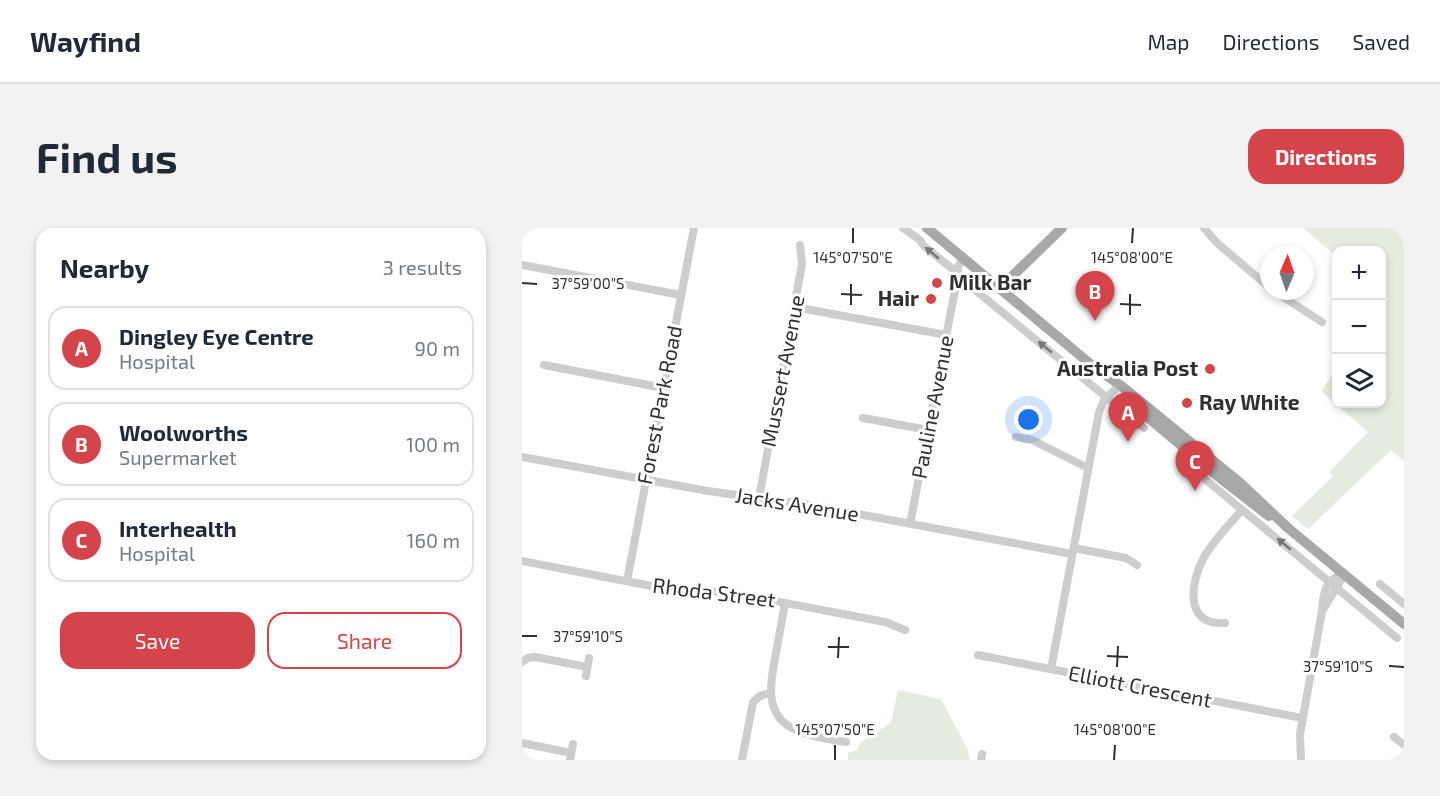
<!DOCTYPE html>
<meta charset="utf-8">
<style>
body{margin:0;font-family:"Exo 2",sans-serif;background:#f2f2f3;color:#1f2937}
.controls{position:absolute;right:18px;top:18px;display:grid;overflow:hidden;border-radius:12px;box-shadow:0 3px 9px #0003}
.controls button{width:54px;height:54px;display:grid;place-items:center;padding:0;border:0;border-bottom:2px solid #e0e1e3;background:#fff;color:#1f2937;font:30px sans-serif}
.compass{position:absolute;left:738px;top:18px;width:54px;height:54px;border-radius:50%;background:#fff;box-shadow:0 3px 9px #0003;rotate:2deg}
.you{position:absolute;left:507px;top:192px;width:21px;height:21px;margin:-15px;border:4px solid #fff;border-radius:50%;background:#1a73e8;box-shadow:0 0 0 9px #1a73e833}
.badge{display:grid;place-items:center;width:39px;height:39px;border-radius:50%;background:#d3454a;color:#fff;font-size:20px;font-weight:700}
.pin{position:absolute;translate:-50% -50px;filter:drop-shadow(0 2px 3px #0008)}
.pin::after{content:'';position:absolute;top:32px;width:21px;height:18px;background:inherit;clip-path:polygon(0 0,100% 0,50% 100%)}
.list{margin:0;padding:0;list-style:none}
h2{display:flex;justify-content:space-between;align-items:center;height:78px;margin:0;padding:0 24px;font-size:26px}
h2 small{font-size:20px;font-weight:400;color:#747a83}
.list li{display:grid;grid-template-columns:39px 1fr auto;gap:18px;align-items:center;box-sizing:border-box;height:84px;margin:0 12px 12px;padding:0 12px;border:2px solid #e0e1e3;border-radius:18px}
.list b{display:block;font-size:22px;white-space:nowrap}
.list p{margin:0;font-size:20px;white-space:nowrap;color:#747a83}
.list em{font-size:20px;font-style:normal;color:#747a83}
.actions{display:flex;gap:12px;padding:18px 24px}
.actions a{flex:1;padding:14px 0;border:2px solid #d3454a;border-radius:18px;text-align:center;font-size:21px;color:#d3454a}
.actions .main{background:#d3454a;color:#fff}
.icon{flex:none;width:33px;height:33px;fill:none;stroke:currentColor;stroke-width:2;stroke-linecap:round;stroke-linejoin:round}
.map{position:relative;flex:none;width:882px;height:532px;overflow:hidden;border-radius:18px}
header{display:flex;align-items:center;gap:36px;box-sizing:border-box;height:84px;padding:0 30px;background:#fff;border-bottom:2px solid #e0e1e3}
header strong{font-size:28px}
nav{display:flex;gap:33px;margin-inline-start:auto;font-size:21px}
.intro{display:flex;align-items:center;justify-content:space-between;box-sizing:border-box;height:144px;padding:0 36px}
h1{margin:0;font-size:42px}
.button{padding:15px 27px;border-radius:18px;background:#d3454a;color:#fff;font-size:21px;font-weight:700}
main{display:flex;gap:36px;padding:0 36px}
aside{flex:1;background:#fff;border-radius:18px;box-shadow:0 3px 9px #0003}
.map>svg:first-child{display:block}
.green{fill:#e5ebdf}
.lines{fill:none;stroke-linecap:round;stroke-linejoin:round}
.minor{stroke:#cdcdcd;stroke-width:8}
.major{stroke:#a8a8a8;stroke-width:10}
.oneway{fill:#777}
.ticks{fill:none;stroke:#303030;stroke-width:2}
.poi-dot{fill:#d3454a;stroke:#fff;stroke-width:2}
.labels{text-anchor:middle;stroke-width:6;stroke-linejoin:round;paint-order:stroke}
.poi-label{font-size:21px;font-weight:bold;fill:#303030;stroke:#fff;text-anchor:start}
.street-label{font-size:21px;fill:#303030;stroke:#fff}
.ticks-label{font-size:15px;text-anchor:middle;fill:#303030;stroke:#fff;stroke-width:6;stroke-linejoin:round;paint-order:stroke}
</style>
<header>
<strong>Wayfind</strong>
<nav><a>Map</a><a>Directions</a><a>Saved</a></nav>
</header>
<div class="intro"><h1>Find us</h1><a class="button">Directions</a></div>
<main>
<aside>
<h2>Nearby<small>3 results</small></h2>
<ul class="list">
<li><span class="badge">A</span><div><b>Dingley Eye Centre</b><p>Hospital</p></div><em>90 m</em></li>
<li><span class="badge">B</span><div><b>Woolworths</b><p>Supermarket</p></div><em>100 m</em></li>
<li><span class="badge">C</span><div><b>Interhealth</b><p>Hospital</p></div><em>160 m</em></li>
</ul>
<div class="actions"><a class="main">Save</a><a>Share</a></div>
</aside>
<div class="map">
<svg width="882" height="532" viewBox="0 0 882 532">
<rect width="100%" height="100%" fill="#fff"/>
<g class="green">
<polygon points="781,0 882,0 882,233 869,222 786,301 770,288 811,248 807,244 846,204 799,163 814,141 814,176 860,176 860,79 866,71 860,65 860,22 814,22 814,28"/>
<polygon points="376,462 419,471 446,522 448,532 326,532 326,525 335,522 339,514 369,495"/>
</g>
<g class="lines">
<g class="minor">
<polyline points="381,0 398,12 402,18 438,47"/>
<polyline points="682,0 695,15 747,59"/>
<polyline points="0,37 159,67"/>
<polyline points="434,50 448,58 622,200"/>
<polyline points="752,63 800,94"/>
<polyline points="273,79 424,107"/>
<polyline points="22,137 142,160"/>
<polyline points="341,190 406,202"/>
<polyline points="494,209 510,212 566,240"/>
<polyline points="660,219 663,230 672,242 875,410"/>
<polyline points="0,229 186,263 288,277 550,326"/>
<polyline points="237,270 280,36 278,17"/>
<polyline points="388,296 433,62 436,39 441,30"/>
<polyline points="552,320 604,330 615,337"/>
<polyline points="0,333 155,363 206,364 227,368 363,394 383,402"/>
<polyline points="105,353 172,0"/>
<polyline points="858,356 882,376"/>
<path d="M263,375c-3,16 -6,33 -9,50 -5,26 -13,60 16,75 17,9 36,11 54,14"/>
<polyline points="802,380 818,354 821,346"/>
<path d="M703,395c-41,3 -35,-40 -21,-66 10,-17 25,-32 38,-47"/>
<polyline points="456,427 780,490"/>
<polyline points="0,434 6,430 13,429 65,439"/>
<polyline points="529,441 577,184 582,172 598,157"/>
<polyline points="64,448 67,430"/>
<polyline points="872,509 882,517"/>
<polyline points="0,515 49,525"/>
<polyline points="48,532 51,516"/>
<polyline points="220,532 231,474 238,468 248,465"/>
<polyline points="459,532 460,526"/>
<path d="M779,532l-1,-26 22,-123c1,-17 3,-32 21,-37"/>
</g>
<g class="major">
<polyline points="405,0 572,139 598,157 717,254 766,300 882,396"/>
<polyline points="478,60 540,0"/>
<polyline points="604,171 693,246 747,288"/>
</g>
</g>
<defs><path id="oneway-solid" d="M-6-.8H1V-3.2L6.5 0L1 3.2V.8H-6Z" transform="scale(1.5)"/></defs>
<g class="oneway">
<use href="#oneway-solid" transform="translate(410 25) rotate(-140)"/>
<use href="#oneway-solid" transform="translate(523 119) rotate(-141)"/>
<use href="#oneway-solid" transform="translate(762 316) rotate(-140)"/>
</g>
<path class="ticks" d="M331,15v-15M610,15l1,-15M0,55l15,1M319,66l21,1M598,76l21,1M329,77v-21M608,87v-21M0,408h15M306,419h21M585,428l21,1M316,430l1,-21M867,438l15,1M595,439l1,-21M313,532v-15M592,532l1,-15"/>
<g class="poi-dot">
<circle cx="415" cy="55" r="6"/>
<circle cx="409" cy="71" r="6"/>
<circle cx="688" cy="141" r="6"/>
<circle cx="665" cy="175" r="6"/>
</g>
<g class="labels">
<g class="poi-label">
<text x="427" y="62">Milk Bar</text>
<text x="397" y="78" text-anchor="end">Hair</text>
<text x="676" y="148" text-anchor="end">Australia Post</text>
<text x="677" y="182">Ray White</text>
</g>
<g class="street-label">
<text transform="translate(261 143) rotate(-79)" y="7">Mussert Avenue</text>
<text transform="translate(138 177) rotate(-79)" y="7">Forest Park Road</text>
<text transform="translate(411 179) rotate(-79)" y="7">Pauline Avenue</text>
<text transform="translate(275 277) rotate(9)" y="7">Jacks Avenue</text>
<text transform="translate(192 365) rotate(7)" y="7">Rhoda Street</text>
<text transform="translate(618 459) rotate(11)" y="7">Elliott Crescent</text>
</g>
</g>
<g class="ticks-label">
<text x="331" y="35">145°07'50"E</text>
<text x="610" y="35">145°08'00"E</text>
<text x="66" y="61">37°59'00"S</text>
<text x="66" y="414">37°59'10"S</text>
<text x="816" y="444">37°59'10"S</text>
<text x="313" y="507">145°07'50"E</text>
<text x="593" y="507">145°08'00"E</text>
</g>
</svg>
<div class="controls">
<button>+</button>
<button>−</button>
<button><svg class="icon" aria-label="layers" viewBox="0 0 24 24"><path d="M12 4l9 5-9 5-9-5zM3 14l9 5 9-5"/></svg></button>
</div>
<svg class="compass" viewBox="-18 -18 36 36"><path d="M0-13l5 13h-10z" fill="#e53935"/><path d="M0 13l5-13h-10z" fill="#747a83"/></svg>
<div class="you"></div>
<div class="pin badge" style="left:606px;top:214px">A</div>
<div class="pin badge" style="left:573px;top:93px">B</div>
<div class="pin badge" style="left:673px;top:263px">C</div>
</div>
</main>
